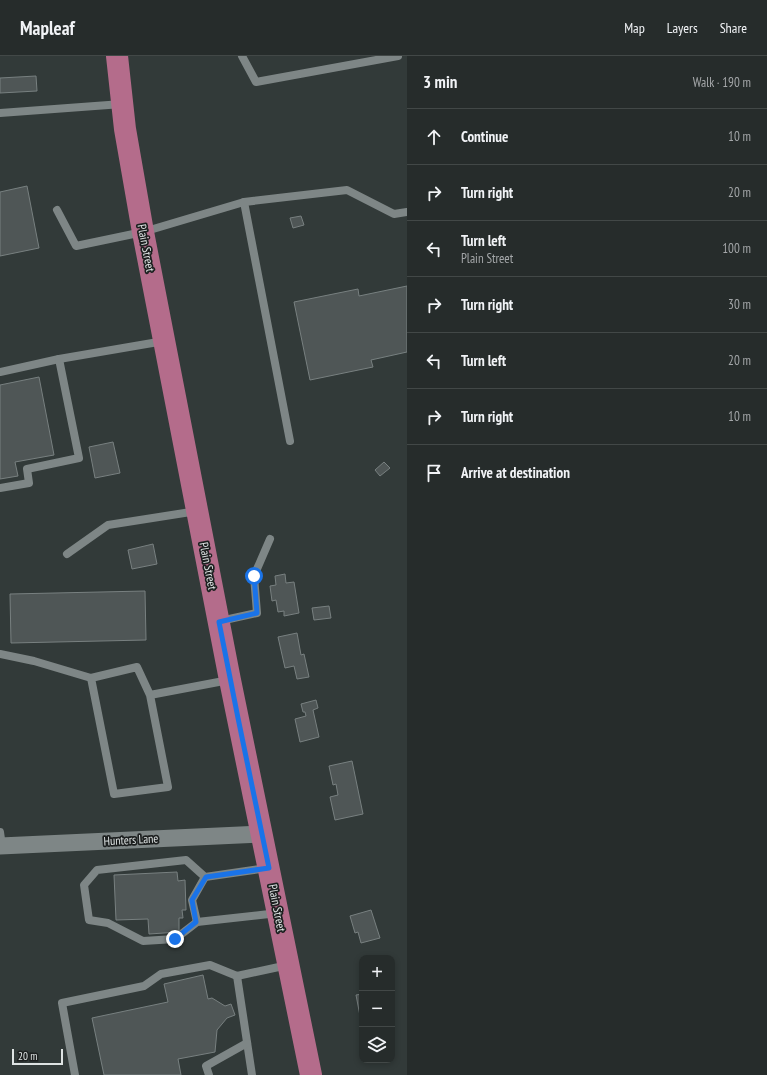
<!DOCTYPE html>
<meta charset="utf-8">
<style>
body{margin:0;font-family:"PT Sans Narrow",sans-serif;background:#323837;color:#f1f3f6}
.controls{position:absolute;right:12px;bottom:12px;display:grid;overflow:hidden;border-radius:8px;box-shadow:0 2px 6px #0003}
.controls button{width:36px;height:36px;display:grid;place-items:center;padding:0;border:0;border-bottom:1px solid #424847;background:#262c2b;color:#f1f3f6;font:20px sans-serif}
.scale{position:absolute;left:12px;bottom:10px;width:51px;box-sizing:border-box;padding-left:4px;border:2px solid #dee3e3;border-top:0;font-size:11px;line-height:14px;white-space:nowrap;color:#dee3e3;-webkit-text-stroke:3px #1d2020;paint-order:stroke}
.stop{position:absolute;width:12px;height:12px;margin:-9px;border:3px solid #1a73e8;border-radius:50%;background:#fff}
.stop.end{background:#1a73e8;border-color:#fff;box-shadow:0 1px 4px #0008}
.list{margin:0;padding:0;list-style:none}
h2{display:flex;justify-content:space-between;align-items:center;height:52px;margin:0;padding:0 16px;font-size:17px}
h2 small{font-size:13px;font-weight:400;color:#a4a7a9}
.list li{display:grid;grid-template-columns:26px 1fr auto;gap:12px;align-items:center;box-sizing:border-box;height:56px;padding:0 16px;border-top:1px solid #424847}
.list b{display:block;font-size:15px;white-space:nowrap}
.list p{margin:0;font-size:13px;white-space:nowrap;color:#a4a7a9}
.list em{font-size:13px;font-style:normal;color:#a4a7a9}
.icon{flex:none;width:22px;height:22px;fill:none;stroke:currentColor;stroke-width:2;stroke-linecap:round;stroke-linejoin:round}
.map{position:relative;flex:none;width:407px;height:1019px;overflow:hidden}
header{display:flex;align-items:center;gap:24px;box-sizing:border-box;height:56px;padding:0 20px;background:#262c2b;border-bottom:1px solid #424847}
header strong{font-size:19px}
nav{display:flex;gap:22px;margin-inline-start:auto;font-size:14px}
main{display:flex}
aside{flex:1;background:#262c2b}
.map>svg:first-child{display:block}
.building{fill:#4f5656;stroke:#788080}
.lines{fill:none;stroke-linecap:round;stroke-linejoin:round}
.lane{stroke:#7e8686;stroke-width:8}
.street{stroke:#7e8686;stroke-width:17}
.primary{stroke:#b46c8b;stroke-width:22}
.route{stroke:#1a73e8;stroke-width:5}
.labels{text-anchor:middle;stroke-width:3.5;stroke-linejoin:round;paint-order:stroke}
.street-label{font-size:12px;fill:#dee3e3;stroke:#1d2020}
</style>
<header>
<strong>Mapleaf</strong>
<nav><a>Map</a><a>Layers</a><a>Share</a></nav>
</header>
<main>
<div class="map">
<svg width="407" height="1019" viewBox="0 0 407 1019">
<rect width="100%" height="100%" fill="#323a39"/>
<g class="building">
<polygon points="36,20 37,35 0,37 0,22"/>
<polygon points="27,130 39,192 0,200 0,136"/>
<polygon points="301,160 304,169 293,172 290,162"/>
<polygon points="407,230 407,296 371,304 373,311 310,324 294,246 358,233 359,240"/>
<polygon points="39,321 54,399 15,406 18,420 0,423 0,329"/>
<polygon points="113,386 120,417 95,422 89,391"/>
<polygon points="384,406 390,412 380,420 375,414"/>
<polygon points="153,488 157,508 132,513 128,494"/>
<polygon points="285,518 286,527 294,526 299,557 284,560 284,555 278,556 276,544 272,545 270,530 276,529 275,520"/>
<polygon points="145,535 146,584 11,587 10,538"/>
<polygon points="329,550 331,562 314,564 312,552"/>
<polygon points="297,577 301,599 304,598 309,621 297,623 294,610 285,612 278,581"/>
<polygon points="316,644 318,652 313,654 319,681 300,686 295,663 306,660 305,656 303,656 301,648"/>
<polygon points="352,705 363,758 335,764 330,741 338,739 336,728 333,729 329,710"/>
<polygon points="177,816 178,825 185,824 186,854 182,854 183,862 179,862 179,876 149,878 148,863 116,864 114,819"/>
<polygon points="371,854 380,882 361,887 358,876 355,877 350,860"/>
<polygon points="203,919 208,943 212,942 225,950 231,948 235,959 227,962 217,974 215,996 178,1003 181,1019 104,1019 92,962 168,946 164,928"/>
<polygon points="362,938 362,965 361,965 356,939"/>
</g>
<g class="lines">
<g class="lane">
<polyline points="242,0 256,26 398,0"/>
<polyline points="0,57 122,48"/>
<polyline points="244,146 290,385"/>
<polyline points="57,154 76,190 143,176 244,146 347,134 394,158 407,156"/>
<polyline points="0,316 59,303 164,285"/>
<polyline points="0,432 29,427 27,413 79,402 59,303"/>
<polyline points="67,498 108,469 197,455"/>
<polyline points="220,565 257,557 254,520 270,483"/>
<polyline points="0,598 34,605 91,622"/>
<polyline points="150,639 137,611 91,622 114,738 168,731 150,639 229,624"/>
<polyline points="0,776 2,790"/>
<polyline points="267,812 205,821 186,804 97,814 84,829 89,864 108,867 143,885 175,883 197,866 278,857"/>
<polyline points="197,866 192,844 205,821"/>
<polyline points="237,920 252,1019"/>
<polyline points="75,1019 62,947 144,930 161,918 210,909 237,920 288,909"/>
<polyline points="209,1019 206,1010 247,987"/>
</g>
<polyline class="street" points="0,790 262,778"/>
<polyline class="primary" points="117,0 125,73 143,176 230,624 311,1019"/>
</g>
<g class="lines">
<polyline class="route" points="175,883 196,866 192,844 206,821 269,812 238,662 219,566 257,557 254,520"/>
</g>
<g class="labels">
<g class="street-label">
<text transform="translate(146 192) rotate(79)" y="4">Plain Street</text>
<text transform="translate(208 510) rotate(79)" y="4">Plain Street</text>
<text transform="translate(131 784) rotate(-3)" y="4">Hunters Lane</text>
<text transform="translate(277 852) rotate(79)" y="4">Plain Street</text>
</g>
</g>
</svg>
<div class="controls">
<button>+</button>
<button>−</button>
<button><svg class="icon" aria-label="layers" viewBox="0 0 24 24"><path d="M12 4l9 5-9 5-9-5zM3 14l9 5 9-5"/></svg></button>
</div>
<div class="scale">20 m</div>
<div class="stop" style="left:254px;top:520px"></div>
<div class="stop end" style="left:175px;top:883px"></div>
</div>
<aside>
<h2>3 min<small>Walk · 190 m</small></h2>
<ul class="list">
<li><svg class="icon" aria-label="ahead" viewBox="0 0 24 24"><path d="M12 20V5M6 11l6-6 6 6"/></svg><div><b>Continue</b></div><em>10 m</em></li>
<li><svg class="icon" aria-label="right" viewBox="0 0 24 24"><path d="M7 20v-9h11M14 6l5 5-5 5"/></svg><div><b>Turn right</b></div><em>20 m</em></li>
<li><svg class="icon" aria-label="left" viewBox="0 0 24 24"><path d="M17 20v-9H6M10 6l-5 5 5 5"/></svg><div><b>Turn left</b><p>Plain Street</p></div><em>100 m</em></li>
<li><svg class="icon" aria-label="right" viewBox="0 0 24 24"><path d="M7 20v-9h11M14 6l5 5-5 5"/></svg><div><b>Turn right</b></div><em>30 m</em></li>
<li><svg class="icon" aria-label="left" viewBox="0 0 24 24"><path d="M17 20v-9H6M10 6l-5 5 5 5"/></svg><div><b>Turn left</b></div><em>20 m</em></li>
<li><svg class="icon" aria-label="right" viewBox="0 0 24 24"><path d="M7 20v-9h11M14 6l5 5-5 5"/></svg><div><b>Turn right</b></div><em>10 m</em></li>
<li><svg class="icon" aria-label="arrive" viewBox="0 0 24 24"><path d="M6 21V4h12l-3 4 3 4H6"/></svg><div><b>Arrive at destination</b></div></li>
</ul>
</aside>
</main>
